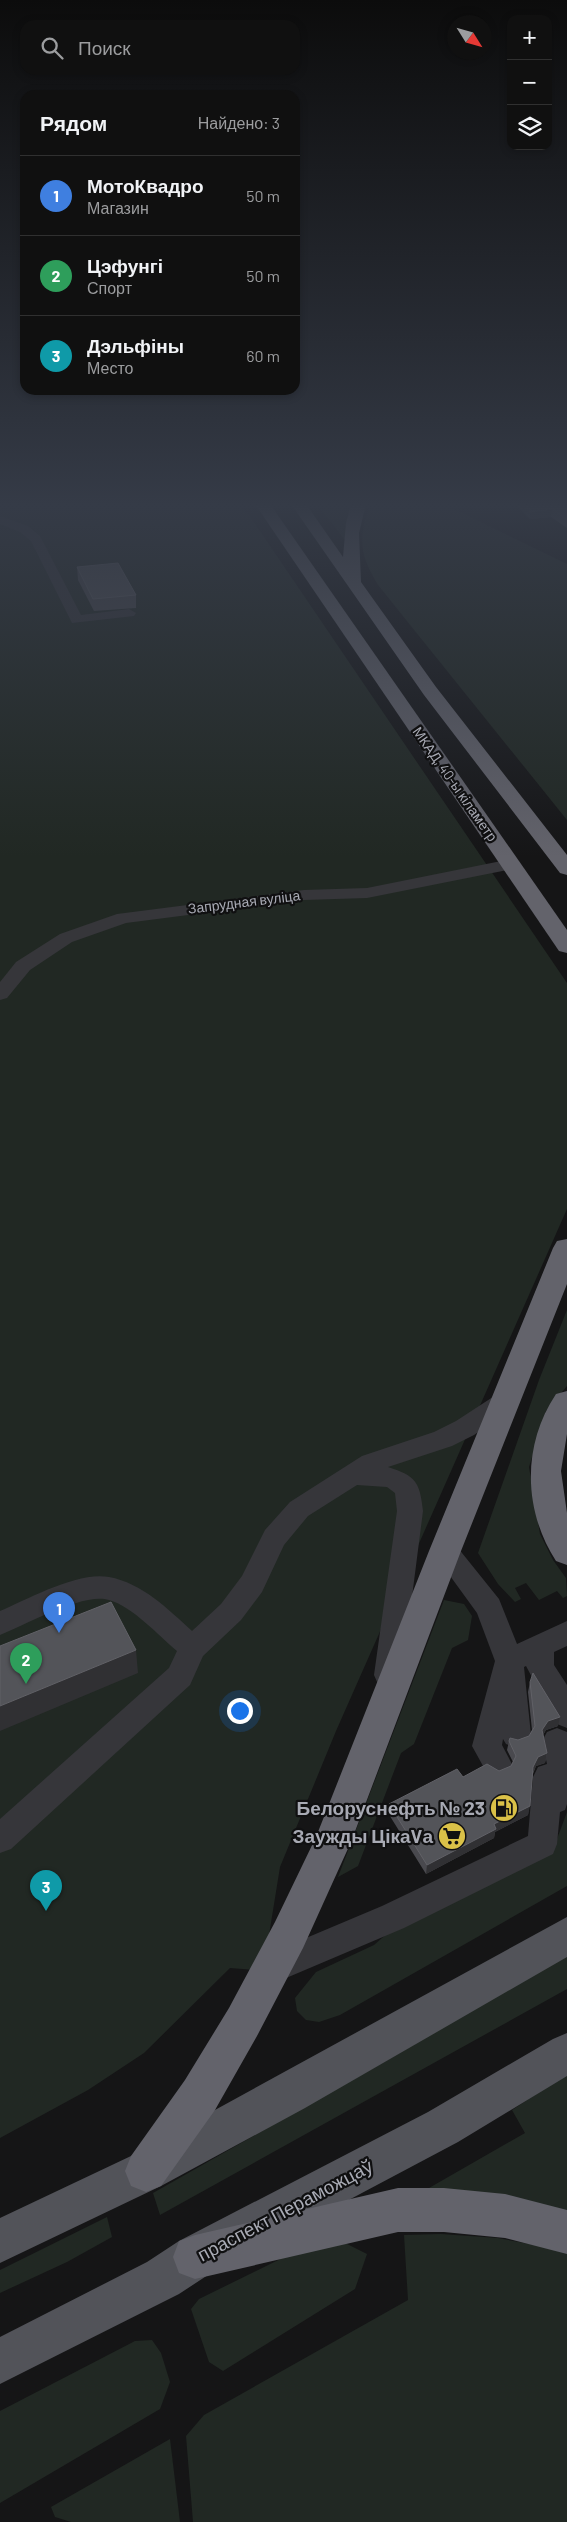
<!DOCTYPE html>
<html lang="ru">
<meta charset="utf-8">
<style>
body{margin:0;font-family:Barlow,sans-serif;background:#191919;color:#f1f3f6}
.controls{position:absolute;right:15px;top:15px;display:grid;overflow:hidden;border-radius:10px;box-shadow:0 2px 8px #0003}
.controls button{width:45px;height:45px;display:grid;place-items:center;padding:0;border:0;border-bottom:1px solid #303030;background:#101010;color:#f1f3f6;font:25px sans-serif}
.compass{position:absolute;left:447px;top:15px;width:45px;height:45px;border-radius:50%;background:#101010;box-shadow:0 2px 8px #0003;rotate:127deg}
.you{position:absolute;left:239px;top:1710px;width:18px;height:18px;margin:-12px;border:4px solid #fff;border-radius:50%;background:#1a73e8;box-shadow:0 0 0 8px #1a73e833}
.badge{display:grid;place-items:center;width:32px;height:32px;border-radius:50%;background:#ea580c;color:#fff;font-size:16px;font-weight:700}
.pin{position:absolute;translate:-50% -41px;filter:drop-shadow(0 1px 2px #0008)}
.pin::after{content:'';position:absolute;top:26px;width:18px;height:15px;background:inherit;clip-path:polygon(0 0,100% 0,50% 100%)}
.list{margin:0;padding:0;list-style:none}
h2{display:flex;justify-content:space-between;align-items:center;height:65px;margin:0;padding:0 20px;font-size:21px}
h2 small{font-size:16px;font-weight:400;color:#9c9d9f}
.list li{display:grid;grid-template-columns:32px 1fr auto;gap:15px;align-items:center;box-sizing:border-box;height:80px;padding:0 20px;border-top:1px solid #303030}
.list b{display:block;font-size:19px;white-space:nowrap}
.list p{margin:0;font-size:16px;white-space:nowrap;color:#9c9d9f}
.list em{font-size:16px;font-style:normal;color:#9c9d9f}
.icon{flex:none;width:28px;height:28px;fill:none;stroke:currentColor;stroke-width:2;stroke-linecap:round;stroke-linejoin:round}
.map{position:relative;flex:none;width:567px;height:2522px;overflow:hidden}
.search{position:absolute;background:#101010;box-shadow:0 2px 8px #0003;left:20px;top:20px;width:280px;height:55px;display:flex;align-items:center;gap:12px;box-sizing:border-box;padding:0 18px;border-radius:15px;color:#9c9d9f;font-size:19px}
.panel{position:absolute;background:#101010;box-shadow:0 2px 8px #0003;left:20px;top:90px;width:280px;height:305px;border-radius:15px}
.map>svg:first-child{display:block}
.green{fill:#212823}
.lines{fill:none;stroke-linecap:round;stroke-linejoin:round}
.minor{fill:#36363a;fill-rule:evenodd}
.major{fill:#525359;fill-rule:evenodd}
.highway{fill:#63636b;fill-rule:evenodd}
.wall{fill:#49494e}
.shaded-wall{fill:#303033}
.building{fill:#535459;stroke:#616167}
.labels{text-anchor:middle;stroke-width:4.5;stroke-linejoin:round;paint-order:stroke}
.far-street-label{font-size:14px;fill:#a8aab4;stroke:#101011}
.near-poi-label{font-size:19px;font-weight:bold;fill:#a8aab4;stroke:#101011;text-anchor:end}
.near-street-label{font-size:19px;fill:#a8aab4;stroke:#101011}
</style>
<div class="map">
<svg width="567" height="2522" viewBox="0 0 567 2522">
<rect width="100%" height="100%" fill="#151516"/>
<g class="green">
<polygon points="0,504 238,504 249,515 567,983 567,1209 336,1731 280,1867 269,1935 255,1970 230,1968 144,2053 88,2090 0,2138"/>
<polygon points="317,504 355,504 346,539 344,539"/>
<path d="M370,504h74l123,60v256l-189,-235c-19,-31 -20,-47 -8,-81z"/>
<polygon points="567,1310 567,1386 546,1411 529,1467 540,1534 553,1560 566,1578 567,1596 563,1598 557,1591 539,1600 526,1583 515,1588 521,1599 515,1602 498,1584 478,1553 539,1380"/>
<polygon points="444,1600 464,1604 472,1616 468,1640 452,1648 414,1744 401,1753 358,1866 338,1877"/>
<polygon points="567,1812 567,1886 340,2015 319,2022 306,2020 297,2011 295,1998 316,1972 374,1945 390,1931 557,1839"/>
<polygon points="567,1952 567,1989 160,2215 153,2193 400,2053"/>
<polygon points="567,2074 567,2211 494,2195 429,2188 525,2133 512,2110"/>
<polygon points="107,2217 112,2237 67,2262 0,2293 0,2270"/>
<polygon points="441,2234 498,2238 567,2251 567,2522 193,2522 186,2436 204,2415 408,2300 404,2235"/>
<polygon points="337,2239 367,2254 355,2289 223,2371 209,2362 191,2309 199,2299 315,2242"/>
<polygon points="152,2340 161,2353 170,2382 160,2409 0,2503 0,2411 135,2341"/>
<polygon points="170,2439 180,2522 71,2522 55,2517 51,2507"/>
</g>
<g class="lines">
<g class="minor">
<polygon points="0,516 28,526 40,536 81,615 129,609 136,613 134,616 72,623 31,541 20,532 0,524"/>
<polygon points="511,859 517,860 520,864 517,868 367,898 304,900 126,923 72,942 30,970 7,998 0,1000 0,982 16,962 60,934 117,914 304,890 367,888"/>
<path d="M508,1390l9,3 3,6 -3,6 -43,30 -22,11 -64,21c28,9 32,15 35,44l-21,164 -4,9 -10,3 -10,-3 -4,-9 23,-164 -2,-18 -8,-6 -30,-2 -49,31 -24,29 -22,47 -21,28 -38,36 -13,29 -179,164 -11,4v-34l169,-151 8,-17c-18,-15 -45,-45 -68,-51 -26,-8 -83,25 -109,35v-24c28,-12 78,-40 109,-34 33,6 59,32 83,54l29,-27 21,-28 23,-46 25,-28 72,-46 72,-24 22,-11 43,-28z"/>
<polygon points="445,1540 454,1543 499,1599 517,1644 567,1621 567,1646 554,1652 554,1665 567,1685 567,1728 557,1724 526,1666 524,1667 531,1735 526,1744 516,1748 506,1744 503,1739 502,1745 513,1766 508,1775 498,1779 488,1775 472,1746 495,1661 477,1613 432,1551 436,1543"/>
<polygon points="557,1728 567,1732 567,1804 565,1810 560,1812 557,1844 553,1854 404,1928 272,1984 261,1979 256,1968 261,1957 382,1906 528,1836 533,1777 538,1767 547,1764 542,1741 547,1732"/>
</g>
<g class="major">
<polygon points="567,1917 567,1957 305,2108 161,2186 0,2263 0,2218 131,2156"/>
<polygon points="567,2033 567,2076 458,2142 211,2273 179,2294 0,2384 0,2337 147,2262 179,2241 428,2112 553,2039"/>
</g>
<g class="highway">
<polygon points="255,504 270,504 567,930 567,953 559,951"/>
<polygon points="291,504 306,504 343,557 346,523 351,504 366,504 359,533 361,582 436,687 567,855 567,875 560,873 424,695"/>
<polygon points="567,1239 567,1284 461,1551 351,1842 303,1948 257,2036 215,2110 161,2186 146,2192 131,2186 125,2171 131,2156 185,2080 229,2008 275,1922 316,1837 429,1551 553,1248 557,1241"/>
<path d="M567,1391v43l-6,37 6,42v52l-11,-4c-33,-51 -34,-116 0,-167z"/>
<polygon points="398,2188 444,2188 505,2194 567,2210 567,2254 505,2238 444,2232 398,2232 195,2279 179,2273 173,2257 179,2241 195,2235"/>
</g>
</g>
<g class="wall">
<polygon points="515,504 567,504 567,528 551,517 530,519"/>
<polygon points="77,567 136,595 136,608 94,611 78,580"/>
<polygon points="530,1682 558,1726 546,1730 543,1735 547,1753 545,1763 536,1766 533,1774 528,1815 495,1832 494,1838 426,1874 388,1813 389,1804 463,1777 499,1771 511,1766 513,1762 507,1750 509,1741 518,1740 529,1736 532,1730 528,1692"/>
</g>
<g class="shaded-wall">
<polygon points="552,509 551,517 530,519 530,512"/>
<polygon points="136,1650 138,1673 0,1731 0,1706"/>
<polygon points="560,1717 558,1726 546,1730 540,1740 542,1730 548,1721"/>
<polygon points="547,1753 545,1763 536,1766 531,1776 533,1767 538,1757"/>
<polygon points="530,1806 528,1815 495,1832 494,1838 426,1874 427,1865 494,1824"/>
</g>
<g class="building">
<polygon points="523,504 567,504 567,520 552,509 530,512"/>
<polygon points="118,563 136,595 93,599 77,567"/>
<polygon points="111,1602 136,1650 0,1706 0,1646"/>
<polygon points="533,1673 560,1717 548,1721 542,1730 547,1753 538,1757 533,1767 530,1806 494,1824 496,1829 427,1865 389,1804 457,1769 463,1777 487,1764 499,1771 511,1766 516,1756 509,1741 510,1738 518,1740 529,1736 535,1726 530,1682"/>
</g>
<linearGradient id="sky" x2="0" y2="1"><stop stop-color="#0c0c0c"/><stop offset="0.59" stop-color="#353b47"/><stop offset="1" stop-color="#353b47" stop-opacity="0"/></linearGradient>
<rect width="567" height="857" fill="url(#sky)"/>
<defs>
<symbol id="fuel-disc" viewBox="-11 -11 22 22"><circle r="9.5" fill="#dac148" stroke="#101011"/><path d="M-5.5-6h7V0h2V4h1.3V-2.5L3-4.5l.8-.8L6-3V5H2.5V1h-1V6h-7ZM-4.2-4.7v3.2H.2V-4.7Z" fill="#111"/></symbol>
<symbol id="supermarket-disc" viewBox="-11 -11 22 22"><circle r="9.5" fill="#dac148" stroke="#101011"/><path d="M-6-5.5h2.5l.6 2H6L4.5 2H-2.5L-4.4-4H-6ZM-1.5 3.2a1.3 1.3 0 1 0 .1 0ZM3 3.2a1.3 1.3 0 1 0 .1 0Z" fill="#111"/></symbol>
</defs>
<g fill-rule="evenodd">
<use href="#fuel-disc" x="488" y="1792" width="32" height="32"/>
<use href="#supermarket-disc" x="436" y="1820" width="32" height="32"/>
</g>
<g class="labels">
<g class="far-street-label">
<text transform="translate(455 784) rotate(55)" y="5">МКАД, 40-ы кіламетр</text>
<text transform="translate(244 902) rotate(-7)" y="5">Запрудная вуліца</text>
</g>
<g class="near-poi-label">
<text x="485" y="1815">Белоруснефть № 23</text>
<text x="433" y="1843">Заужды ЦікаVа</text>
</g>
<g class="near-street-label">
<text transform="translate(285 2210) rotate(-28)" y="7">праспект Пераможцаў</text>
</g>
</g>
</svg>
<div class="controls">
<button>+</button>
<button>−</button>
<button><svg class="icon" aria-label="layers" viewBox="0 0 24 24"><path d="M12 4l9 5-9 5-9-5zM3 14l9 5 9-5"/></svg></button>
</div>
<svg class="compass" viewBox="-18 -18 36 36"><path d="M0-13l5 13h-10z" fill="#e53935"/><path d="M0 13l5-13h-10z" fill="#9c9d9f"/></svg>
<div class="you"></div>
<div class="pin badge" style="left:59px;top:1633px;background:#3f7fe0">1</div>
<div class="pin badge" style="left:26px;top:1684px;background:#2e9e5b">2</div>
<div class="pin badge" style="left:46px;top:1911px;background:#0f9aa8">3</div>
<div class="search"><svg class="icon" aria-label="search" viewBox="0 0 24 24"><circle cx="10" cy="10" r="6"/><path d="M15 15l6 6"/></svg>Поиск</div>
<section class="panel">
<h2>Рядом<small>Найдено: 3</small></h2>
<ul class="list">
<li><span class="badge" style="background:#3f7fe0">1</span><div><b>МотоКвадро</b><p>Магазин</p></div><em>50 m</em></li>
<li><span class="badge" style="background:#2e9e5b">2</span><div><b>Цэфунгі</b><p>Спорт</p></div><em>50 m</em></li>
<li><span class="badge" style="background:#0f9aa8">3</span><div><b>Дэльфіны</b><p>Место</p></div><em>60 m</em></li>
</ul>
</section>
</div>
